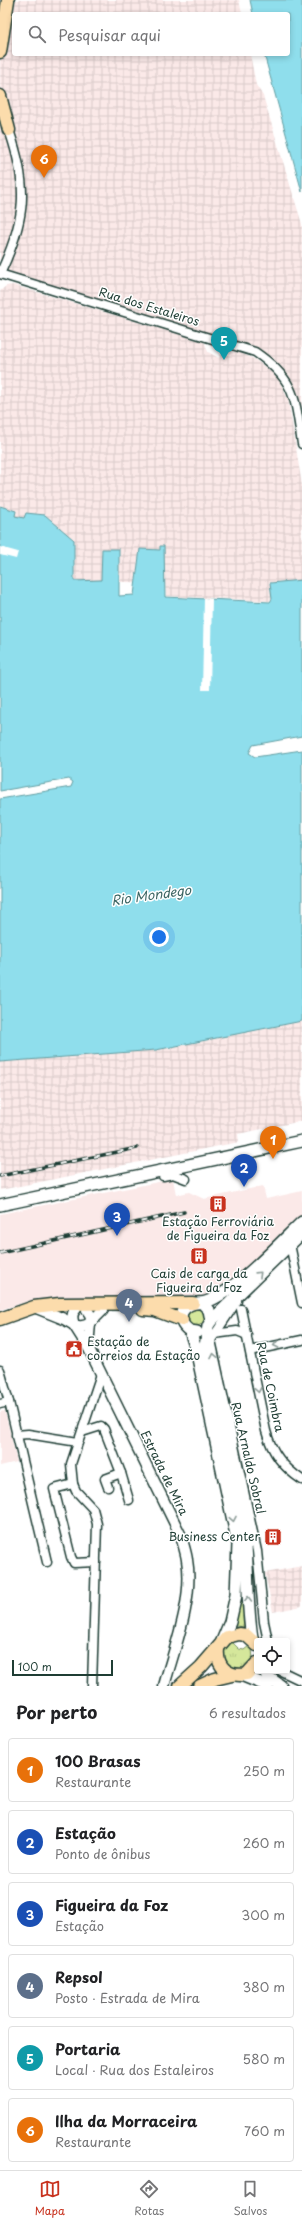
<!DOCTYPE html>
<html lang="pt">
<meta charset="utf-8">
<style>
body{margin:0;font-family:"Playpen Sans",sans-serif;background:#f6f6f6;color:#202124}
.controls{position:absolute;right:12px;bottom:12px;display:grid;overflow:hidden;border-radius:4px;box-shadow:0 2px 6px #0003}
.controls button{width:36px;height:36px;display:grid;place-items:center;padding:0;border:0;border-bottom:1px solid #e0e0e0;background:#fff;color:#202124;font:20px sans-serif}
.scale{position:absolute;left:12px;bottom:10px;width:101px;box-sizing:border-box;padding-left:4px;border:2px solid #1f3d34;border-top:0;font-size:11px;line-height:14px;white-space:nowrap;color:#1f3d34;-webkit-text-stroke:3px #fff;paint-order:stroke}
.you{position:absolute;left:159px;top:937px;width:14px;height:14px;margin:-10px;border:3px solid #fff;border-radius:50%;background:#1a73e8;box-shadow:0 0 0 6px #1a73e833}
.badge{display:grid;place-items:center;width:26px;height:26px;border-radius:50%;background:#c8321e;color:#fff;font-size:13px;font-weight:700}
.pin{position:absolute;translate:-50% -33px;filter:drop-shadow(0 1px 2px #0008)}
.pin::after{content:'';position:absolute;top:21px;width:14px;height:12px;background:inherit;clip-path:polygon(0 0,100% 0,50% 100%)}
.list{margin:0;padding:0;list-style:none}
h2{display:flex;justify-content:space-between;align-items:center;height:52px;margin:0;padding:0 16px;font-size:17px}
h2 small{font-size:13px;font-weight:400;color:#757577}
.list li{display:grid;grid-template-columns:26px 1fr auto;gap:12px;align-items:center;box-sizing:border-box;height:64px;margin:0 8px 8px;padding:0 8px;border:1px solid #e0e0e0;border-radius:4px}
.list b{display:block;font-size:15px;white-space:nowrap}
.list p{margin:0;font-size:13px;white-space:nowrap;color:#757577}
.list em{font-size:13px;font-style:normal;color:#757577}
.icon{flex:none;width:22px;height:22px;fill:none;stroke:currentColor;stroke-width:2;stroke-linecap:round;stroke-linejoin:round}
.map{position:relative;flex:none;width:302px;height:1686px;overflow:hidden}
.search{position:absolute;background:#fff;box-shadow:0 2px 6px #0003;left:12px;right:12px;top:12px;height:44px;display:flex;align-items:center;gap:10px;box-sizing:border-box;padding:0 14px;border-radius:4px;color:#757577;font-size:15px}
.sheet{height:484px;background:#fff}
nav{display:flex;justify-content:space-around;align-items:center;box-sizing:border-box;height:56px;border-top:1px solid #e0e0e0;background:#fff;font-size:11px;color:#757577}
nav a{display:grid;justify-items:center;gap:2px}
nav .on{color:#c8321e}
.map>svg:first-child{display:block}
.built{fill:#fbe9e8}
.industrial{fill:url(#industrial-grid)}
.grass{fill:url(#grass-tufts);stroke:#7a9268}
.water{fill:#8fdeec;stroke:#629ea2}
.pier{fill:#fff}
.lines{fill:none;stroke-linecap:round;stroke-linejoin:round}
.minor-casing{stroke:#1f3d34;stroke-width:11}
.tertiary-casing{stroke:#1f3d34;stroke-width:13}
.secondary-casing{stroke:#1f3d34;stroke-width:14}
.primary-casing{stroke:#1f3d34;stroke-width:15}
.minor{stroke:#fff;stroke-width:8}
.tertiary{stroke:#fff;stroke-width:10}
.secondary{stroke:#fff;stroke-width:11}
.primary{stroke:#fcdcac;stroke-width:12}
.rail-casing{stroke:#1f3d34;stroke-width:3.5}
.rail{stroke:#fff;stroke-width:2;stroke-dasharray:6;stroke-linecap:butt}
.oneway{stroke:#8f9e9a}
.labels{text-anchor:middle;stroke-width:3;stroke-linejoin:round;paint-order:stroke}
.street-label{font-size:12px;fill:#1f3d34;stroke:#fff}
.poi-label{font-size:12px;fill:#1f3d34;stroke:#fff}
.water-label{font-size:13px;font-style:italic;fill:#3b6562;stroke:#fff}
</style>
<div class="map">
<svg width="302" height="1686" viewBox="0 0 302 1686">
<defs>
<pattern id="industrial-grid" width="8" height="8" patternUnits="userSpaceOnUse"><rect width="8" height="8" fill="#fbe9e8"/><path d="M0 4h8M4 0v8" fill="none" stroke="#d7c9c8"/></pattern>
<pattern id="grass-tufts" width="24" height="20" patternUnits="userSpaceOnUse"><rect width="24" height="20" fill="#d5e79b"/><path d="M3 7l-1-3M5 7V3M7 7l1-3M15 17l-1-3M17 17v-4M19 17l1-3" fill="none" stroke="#b6c786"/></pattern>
</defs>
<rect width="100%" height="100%" fill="#fff"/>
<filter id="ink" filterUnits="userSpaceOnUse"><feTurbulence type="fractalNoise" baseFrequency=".025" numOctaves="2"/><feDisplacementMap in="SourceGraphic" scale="8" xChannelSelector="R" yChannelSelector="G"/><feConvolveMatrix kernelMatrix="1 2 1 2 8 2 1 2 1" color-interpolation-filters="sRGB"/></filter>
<g filter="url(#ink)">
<g class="built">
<polygon points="173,1179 176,1195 189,1192 204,1199 263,1186 266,1199 302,1191 302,1215 236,1276 203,1297 29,1301 0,1310 0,1214"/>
<polygon points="5,1411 17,1462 0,1466 0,1412"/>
</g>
<g class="industrial">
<polygon points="0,0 239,0 242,14 14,14 14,54 250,54 256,85 263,96 302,224 302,411 301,403 289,376 275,361 256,348 0,271"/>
<polygon points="13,285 201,341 205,343 208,352 219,358 221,354 226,356 231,352 238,352 254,359 272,372 280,382 288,399 302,485 302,601 270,601 166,596 165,583 0,579 0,291 6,286"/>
<polygon points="302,1021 302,1121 238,1134 239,1142 0,1190 0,1062 156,1050"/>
<polygon points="302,1566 302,1606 273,1612 265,1573"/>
</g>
<g class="grass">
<circle cx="196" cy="1317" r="9"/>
<polygon points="244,1571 246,1627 235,1626"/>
<path d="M232,1642l7,7 5,1 5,-4 3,3 1,10 -10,10c-18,0 -28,-16 -11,-27z"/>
</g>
<g class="water">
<polygon points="250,0 302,0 302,192 264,54 288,54 288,14 253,14"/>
<polygon points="0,506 16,511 15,516 24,518 26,513 45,515 74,540 74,581 101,580 102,549 119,549 119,596 134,595 140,549 160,550 160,546 164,546 165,597 270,602 272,599 270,583 302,580 302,736 253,745 249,753 255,757 302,750 302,1021 156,1050 0,1062 0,799 71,787 73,782 69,779 0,791"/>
</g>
<g class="pier">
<polygon points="0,547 18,552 16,559 0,555"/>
<polygon points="204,598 212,599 210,690 202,690"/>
</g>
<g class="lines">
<defs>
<g id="minor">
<path d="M0,274l255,78c41,28 40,46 47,92"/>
<path d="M0,274c26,-55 29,-87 9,-144"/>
<polyline points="163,1176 173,1174 186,1179"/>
<polyline points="290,1244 302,1303"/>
<polyline points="237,1301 211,1340 257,1551 264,1622 268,1641"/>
<path d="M241,1309l25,122c6,22 17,36 36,49"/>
<polyline points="214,1334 237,1331 247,1335"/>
<polyline points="250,1351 302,1340"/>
<polyline points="0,1370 9,1402"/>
<polyline points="0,1404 9,1402 47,1562"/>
<polyline points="82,1432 101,1426 104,1429 121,1473 129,1500"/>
<polyline points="16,1435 28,1434 78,1442"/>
<polyline points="73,1484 54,1489 71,1557 74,1563 96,1562"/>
<polyline points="108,1487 105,1479 121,1473"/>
<polyline points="281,1671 302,1681"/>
<polyline points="92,1686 97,1524 93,1509 76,1491 73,1484 71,1464 101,1374"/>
</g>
<g id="tertiary">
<path d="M34,1307l30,12 10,6 14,22 93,189c2,8 5,16 6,24 7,39 -13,89 -23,126"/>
<path d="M76,1309c-5,5 -4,10 -2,16 6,2 11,2 16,-2l1,-7 -4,-6"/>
<polyline points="88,1347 90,1323 103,1310"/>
</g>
<g id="secondary">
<polyline points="0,1205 302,1141"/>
<path d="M202,1303c27,-5 78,-60 100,-81"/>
<polyline points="190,1331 196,1349 238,1544 236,1595 230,1622 222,1641"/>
<path d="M197,1332l-7,-1c-17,-11 -8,-30 12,-28l7,7 2,11"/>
<path d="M252,1638c-6,-37 -3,-75 -8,-113l-39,-178 3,-21 3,-5 91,-88"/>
<polyline points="265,1671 267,1676 281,1686"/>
<polyline points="241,1675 268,1686"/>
</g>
<g id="primary">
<polyline points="0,52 8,0"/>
<polyline points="0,96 9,130"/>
<polyline points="143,1309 155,1310 182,1320"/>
<polyline points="0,1319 34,1307 60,1304 193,1303"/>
<path d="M218,1649c-2,18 11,29 29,25l10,-11"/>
<polyline points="180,1686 201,1667 227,1637 239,1634 246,1635 257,1645"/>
<polyline points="200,1686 215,1679 232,1675"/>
</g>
</defs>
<use href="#minor" class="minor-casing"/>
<use href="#tertiary" class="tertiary-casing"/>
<use href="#secondary" class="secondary-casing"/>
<use href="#primary" class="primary-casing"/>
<use href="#minor" class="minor"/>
<use href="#tertiary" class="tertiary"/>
<use href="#secondary" class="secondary"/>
<use href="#primary" class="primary"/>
<defs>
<g id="rail">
<polyline points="0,1176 137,1148"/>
<polyline points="0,1253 184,1212"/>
</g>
</defs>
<use href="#rail" class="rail-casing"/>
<use href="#rail" class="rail"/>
</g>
<defs><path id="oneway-chevron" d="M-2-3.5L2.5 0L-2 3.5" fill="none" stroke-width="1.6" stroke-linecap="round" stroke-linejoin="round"/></defs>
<g class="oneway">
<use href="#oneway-chevron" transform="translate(259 1274) rotate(-44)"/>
<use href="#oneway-chevron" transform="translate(276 1345) rotate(167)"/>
<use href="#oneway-chevron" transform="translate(214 1356) rotate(-101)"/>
<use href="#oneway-chevron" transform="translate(258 1390) rotate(79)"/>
<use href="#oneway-chevron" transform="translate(233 1519) rotate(79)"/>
<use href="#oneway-chevron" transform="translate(248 1599) rotate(-90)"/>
</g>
</g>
<defs>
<symbol id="building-square" viewBox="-11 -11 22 22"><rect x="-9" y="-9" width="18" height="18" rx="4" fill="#c8321e" stroke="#fff"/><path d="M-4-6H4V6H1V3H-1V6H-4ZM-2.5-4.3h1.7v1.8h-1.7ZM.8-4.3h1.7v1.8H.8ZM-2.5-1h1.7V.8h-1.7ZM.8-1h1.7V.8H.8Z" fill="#fff"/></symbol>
<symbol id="civic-square" viewBox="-11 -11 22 22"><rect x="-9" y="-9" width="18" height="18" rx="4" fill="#c8321e" stroke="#fff"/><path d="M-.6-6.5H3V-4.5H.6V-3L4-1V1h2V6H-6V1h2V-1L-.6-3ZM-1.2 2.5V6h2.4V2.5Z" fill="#fff"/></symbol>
</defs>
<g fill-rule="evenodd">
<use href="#building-square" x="208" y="1194" width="20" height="20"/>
<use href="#building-square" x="189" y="1246" width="20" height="20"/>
<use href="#civic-square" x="64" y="1339" width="20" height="20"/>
<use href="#building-square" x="263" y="1527" width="20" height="20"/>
</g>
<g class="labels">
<g class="street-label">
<text transform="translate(149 307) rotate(17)" y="4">Rua dos Estaleiros</text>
<text transform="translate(270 1387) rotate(78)" y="4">Rua de Coimbra</text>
<text transform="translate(248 1458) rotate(77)" y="4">Rua Arnaldo Sobral</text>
<text transform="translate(164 1473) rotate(64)" y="4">Estrada de Mira</text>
</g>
<g class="poi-label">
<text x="218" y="1226">Estação Ferroviária<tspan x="218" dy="14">de Figueira da Foz</tspan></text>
<text x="199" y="1278">Cais de carga da<tspan x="199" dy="14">Figueira da Foz</tspan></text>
<text x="87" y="1346" text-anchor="start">Estação de<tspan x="87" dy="14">correios da Estação</tspan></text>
<text x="260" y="1541" text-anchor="end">Business Center</text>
</g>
<g class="water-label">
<text transform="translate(151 895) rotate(-8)" y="5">Rio Mondego</text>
</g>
</g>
</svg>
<div class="controls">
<button><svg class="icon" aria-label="locate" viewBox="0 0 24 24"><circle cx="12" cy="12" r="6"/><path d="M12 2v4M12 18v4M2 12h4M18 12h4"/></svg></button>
</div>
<div class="scale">100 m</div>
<div class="you"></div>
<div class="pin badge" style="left:273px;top:1159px;background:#e8710a">1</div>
<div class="pin badge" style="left:244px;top:1187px;background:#1a4fb4">2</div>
<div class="pin badge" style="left:117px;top:1236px;background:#1a4fb4">3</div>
<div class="pin badge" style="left:129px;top:1322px;background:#5c6f8a">4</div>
<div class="pin badge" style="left:224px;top:360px;background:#0f9aa8">5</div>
<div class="pin badge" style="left:44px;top:178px;background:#e8710a">6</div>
<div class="search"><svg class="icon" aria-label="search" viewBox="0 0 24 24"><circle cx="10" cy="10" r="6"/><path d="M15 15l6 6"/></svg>Pesquisar aqui</div>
</div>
<section class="sheet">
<h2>Por perto<small>6 resultados</small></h2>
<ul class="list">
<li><span class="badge" style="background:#e8710a">1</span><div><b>100 Brasas</b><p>Restaurante</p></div><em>250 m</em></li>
<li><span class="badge" style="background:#1a4fb4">2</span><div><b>Estação</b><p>Ponto de ônibus</p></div><em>260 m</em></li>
<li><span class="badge" style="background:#1a4fb4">3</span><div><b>Figueira da Foz</b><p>Estação</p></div><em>300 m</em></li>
<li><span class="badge" style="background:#5c6f8a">4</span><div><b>Repsol</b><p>Posto · Estrada de Mira</p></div><em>380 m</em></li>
<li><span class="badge" style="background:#0f9aa8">5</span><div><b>Portaria</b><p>Local · Rua dos Estaleiros</p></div><em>580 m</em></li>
<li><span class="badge" style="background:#e8710a">6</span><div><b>Ilha da Morraceira</b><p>Restaurante</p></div><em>760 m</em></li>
</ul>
</section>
<nav>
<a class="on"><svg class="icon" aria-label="map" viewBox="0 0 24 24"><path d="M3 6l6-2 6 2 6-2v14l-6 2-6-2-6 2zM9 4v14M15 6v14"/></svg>Mapa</a>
<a><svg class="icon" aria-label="directions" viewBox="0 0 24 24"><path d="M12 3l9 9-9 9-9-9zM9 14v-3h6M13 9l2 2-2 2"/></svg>Rotas</a>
<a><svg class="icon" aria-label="saved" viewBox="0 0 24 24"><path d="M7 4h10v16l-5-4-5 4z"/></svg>Salvos</a>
</nav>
